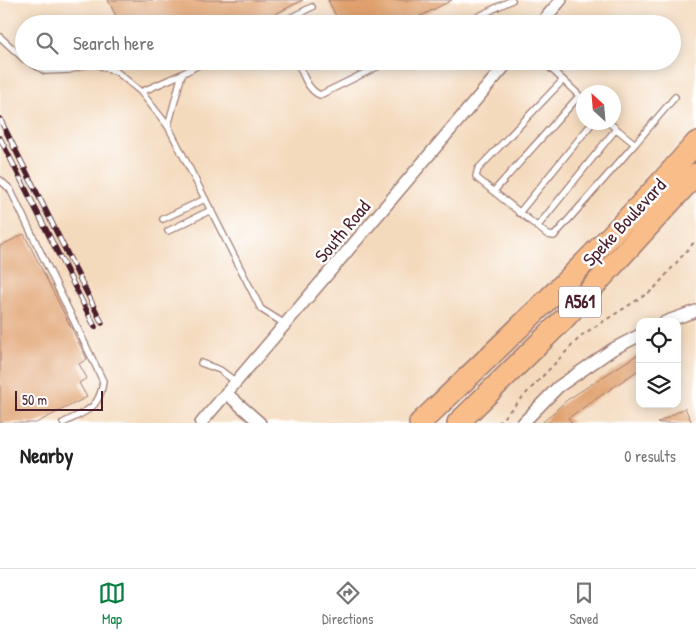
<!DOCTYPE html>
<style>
body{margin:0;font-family:"Patrick Hand",sans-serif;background:#f2f2f2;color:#222}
.controls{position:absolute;right:15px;bottom:15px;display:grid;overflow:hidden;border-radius:10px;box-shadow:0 2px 12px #0003}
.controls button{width:45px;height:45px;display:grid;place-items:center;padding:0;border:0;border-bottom:1px solid #e0e0e0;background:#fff;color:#222;font:25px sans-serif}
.compass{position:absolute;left:576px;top:85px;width:45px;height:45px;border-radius:50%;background:#fff;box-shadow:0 2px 12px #0003;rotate:334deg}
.scale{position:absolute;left:15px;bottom:12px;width:88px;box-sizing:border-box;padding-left:5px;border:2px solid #4a1f2b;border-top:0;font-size:14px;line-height:18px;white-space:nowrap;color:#4a1f2b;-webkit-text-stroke:4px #fff;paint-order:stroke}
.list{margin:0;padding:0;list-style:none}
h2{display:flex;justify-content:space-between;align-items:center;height:65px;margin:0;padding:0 20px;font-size:21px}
h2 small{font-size:16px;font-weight:400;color:#767676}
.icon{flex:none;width:28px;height:28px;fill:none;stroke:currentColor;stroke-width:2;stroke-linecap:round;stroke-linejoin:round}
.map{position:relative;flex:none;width:696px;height:423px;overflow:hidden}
.search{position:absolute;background:#fff;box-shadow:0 2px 12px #0003;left:15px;right:15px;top:15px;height:55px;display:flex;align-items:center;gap:12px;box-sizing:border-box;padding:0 18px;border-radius:28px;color:#767676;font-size:19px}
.sheet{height:145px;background:#fff}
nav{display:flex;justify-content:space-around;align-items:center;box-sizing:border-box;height:70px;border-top:1px solid #e0e0e0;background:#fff;font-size:14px;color:#767676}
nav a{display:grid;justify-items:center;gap:2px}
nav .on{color:#0b8043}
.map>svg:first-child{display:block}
.building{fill:#e0a16e}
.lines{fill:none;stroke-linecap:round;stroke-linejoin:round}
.lane-casing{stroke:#9f7c74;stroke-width:8}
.street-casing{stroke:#9f7c74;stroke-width:14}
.highway-casing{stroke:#9f7c74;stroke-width:24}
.path{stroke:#9f7c74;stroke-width:2;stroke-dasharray:4 4;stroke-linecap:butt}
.lane{stroke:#fff;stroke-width:5.5}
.street{stroke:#fff;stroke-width:11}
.highway{stroke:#f8bd89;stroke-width:21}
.rail-casing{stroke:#4a1f2b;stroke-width:5.5}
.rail{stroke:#fff;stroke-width:4;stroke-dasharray:11;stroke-linecap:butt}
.labels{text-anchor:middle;stroke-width:5;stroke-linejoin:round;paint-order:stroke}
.shield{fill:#fff;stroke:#80626b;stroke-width:1}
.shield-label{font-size:18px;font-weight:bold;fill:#4a1f2b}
.street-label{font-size:19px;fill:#4a1f2b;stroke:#fff}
</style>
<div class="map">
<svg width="696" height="423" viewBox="0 0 696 423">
<rect width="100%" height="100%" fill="#fff"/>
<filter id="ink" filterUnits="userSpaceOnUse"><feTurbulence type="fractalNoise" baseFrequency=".02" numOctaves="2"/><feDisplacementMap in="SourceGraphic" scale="10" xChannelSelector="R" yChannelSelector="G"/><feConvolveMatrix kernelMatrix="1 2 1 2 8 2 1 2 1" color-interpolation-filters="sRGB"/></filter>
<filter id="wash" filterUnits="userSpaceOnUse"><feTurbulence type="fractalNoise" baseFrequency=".0096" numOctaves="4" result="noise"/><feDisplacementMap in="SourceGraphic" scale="20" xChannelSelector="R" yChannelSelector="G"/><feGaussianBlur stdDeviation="1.12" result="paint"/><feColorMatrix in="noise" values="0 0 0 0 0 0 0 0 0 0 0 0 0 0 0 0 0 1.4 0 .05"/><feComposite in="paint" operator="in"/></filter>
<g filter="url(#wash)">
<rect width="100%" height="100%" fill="#f4dabd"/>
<g id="blocks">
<g class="building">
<polygon points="108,0 303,0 256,24 120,24"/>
<polygon points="328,0 452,0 405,24 340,24"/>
<polygon points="24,234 87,359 79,364 87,378 79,383 87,397 36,423 0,423 0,246"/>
<polygon points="640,353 640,369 568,418 572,423 542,423 567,400"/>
<polygon points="685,408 692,423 657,423"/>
</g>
</g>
</g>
<g filter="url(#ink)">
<use href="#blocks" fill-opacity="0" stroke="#9f7c74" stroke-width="1"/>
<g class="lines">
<defs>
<g id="lane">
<polyline points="278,24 312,7"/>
<polyline points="463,24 512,0"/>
<polyline points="0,37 24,59"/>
<polyline points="28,61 45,71 69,70 93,63 117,72 141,92 168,126 261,309 285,324"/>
<path d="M297,61c6,12 10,29 23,34l69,-34"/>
<polyline points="543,61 584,100"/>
<polyline points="563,80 478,169 476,176 478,179 548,235 554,236 635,144 608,122"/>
<polyline points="141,92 182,74"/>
<polyline points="168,126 182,74 206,61"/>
<polyline points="635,144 675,97"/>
<path d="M0,180l10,9 93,192c-3,28 -17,30 -40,42"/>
<polyline points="494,191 579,96"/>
<polyline points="519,213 593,122"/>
<polyline points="163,219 205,199"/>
<polyline points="537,227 616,129"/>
<polyline points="168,231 211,210"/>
<polyline points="201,363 220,370 236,382"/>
</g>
<g id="street">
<polyline points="540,24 561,0"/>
<polyline points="665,322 696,311"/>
<polyline points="226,393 260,423"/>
<polyline points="201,423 509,61"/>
<polyline points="523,423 558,387 613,349 640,335"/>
</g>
<g id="highway">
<path d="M420,423c95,-91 190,-181 276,-280"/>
<polyline points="458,423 563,320 696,174"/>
</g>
</defs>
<use href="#lane" class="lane-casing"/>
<use href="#street" class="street-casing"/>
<use href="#highway" class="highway-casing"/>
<polyline class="path" points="498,423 582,335 653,290 696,240"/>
<use href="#lane" class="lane"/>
<use href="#street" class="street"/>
<use href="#highway" class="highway"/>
<defs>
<g id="rail">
<polyline points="0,119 102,323"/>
<polyline points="0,138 95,327"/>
</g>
</defs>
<use href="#rail" class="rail-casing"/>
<use href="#rail" class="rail"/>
</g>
</g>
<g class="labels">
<rect class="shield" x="559" y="286.5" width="42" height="31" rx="4"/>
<g class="shield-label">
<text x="580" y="308">A561</text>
</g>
<g class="street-label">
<text transform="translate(624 222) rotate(-47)" y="7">Speke Boulevard</text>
<text transform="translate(342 231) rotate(-50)" y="7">South Road</text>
</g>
</g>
</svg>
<div class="controls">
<button><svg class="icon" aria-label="locate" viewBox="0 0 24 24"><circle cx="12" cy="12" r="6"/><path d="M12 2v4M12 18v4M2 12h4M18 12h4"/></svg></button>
<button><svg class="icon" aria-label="layers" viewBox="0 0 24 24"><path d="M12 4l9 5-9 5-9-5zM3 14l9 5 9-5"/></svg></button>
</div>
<svg class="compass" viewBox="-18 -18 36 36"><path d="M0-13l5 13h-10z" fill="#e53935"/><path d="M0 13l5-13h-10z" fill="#767676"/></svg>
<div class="scale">50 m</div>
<div class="search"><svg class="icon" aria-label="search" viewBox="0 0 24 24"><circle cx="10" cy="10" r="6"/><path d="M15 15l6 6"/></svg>Search here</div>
</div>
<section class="sheet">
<h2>Nearby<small>0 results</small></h2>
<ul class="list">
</ul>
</section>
<nav>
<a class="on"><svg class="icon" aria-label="map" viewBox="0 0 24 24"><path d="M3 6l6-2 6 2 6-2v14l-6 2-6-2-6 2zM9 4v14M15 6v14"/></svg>Map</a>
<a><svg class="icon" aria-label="directions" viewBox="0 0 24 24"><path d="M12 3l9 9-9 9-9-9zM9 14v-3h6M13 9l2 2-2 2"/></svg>Directions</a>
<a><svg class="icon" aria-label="saved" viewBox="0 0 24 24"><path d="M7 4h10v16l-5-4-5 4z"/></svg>Saved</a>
</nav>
